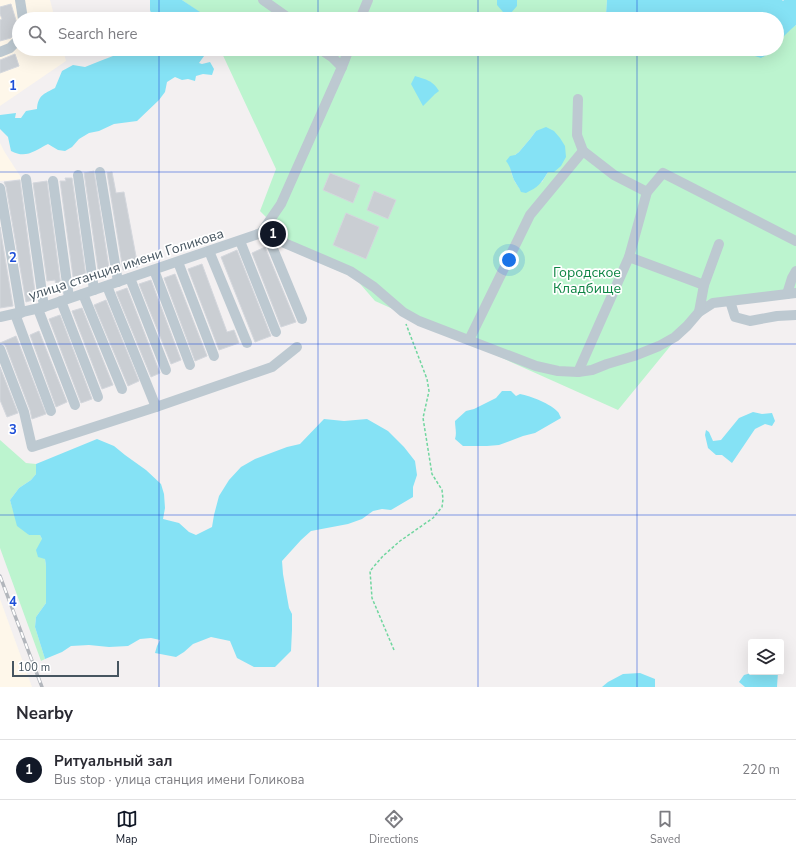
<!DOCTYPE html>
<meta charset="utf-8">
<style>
body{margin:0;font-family:"Nunito Sans",sans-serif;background:#f7f7f7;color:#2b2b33}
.controls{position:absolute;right:12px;bottom:12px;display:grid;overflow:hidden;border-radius:4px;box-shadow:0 4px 16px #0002}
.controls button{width:36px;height:36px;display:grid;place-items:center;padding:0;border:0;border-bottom:1px solid #e1e1e2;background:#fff;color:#2b2b33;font:20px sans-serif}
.scale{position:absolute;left:12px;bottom:10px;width:107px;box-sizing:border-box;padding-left:4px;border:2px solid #465560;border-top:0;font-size:11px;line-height:14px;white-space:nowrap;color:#465560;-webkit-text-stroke:3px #fff;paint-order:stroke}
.you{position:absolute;left:509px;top:260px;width:14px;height:14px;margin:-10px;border:3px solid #fff;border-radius:50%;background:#1a73e8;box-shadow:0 0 0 6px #1a73e833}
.badge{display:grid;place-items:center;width:26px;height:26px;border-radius:50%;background:#111827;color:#fff;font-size:13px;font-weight:700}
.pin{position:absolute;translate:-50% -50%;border:2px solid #fff;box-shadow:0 1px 4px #0006}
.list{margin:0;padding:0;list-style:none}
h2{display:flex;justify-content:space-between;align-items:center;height:52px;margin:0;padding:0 16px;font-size:17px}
h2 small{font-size:13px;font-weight:400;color:#7c7c81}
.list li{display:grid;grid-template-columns:26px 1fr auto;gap:12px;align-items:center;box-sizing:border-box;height:60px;padding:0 16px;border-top:1px solid #e1e1e2}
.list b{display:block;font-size:15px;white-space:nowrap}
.list p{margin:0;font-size:13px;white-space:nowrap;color:#7c7c81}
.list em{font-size:13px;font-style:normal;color:#7c7c81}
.icon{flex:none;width:22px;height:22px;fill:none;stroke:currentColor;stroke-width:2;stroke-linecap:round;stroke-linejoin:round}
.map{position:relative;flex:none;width:796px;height:687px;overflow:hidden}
.search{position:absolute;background:#fff;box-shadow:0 4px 16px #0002;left:12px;right:12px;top:12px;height:44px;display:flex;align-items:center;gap:10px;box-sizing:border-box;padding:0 14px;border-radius:22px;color:#7c7c81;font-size:15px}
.sheet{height:112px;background:#fff}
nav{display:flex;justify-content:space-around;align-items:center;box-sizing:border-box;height:56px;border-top:1px solid #e1e1e2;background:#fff;font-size:11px;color:#7c7c81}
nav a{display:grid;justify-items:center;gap:2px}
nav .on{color:#111827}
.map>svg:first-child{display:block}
.commercial{fill:#fef7ea}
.green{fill:#bcf4cf;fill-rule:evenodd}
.water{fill:#85e2f5}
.building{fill:#caced3;stroke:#d4d7dd}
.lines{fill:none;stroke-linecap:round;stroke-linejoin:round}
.path{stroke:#70d69f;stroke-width:1.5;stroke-dasharray:3 2;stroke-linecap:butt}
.minor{stroke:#bdc9d1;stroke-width:10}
.rail-casing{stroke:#b2b6bc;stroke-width:3.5}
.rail{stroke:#fff;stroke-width:2;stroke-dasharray:6;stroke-linecap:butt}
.grid{fill:none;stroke:#1d4ed8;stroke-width:1;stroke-opacity:0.55}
.labels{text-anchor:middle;stroke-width:3.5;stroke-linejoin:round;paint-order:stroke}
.street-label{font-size:14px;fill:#465560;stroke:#fff}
.park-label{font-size:14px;fill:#0e8544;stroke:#fff}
.grid-label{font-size:13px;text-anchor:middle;font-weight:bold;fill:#1d4ed8;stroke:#fff;stroke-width:3.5;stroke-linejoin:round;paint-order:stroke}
</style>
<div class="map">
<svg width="796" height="687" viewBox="0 0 796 687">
<rect width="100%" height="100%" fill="#f3f0f1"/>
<g class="commercial">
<polygon points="0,0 50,0 55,19 19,19 19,49 63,49 66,61 0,106"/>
<polygon points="0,143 4,151 22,179 0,181"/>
<polygon points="0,599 32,687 0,687"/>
</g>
<g class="green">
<polygon points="182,0 497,0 497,5 517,6 517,0 607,0 606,14 612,19 202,19 199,12"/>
<path d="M796,25v264l-88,11 -90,110 -243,-109 -20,-23 -91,-39 7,-17 -11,-11 16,-42 -56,-120h520l9,5 23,-2 2,-3h3c0,-10 11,-18 19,-24zM536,131l12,41 -6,10 -22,7 -5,-7 -3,-7 -2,-10 5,-10 4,-3 11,-13z"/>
<polygon points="0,440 26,463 36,464 36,474 31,480 19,488 10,500 13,510 29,535 40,535 42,539 46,566 46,603 36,617 35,627 45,659 41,661 0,548"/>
</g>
<g class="water">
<polygon points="150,0 182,0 200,12 202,19 153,19 150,10"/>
<polygon points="497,0 517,0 517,6 511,13 503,12 497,5"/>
<path d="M607,0h175l1,1 1,-1h12v25c-7,6 -14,12 -19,20v-26h-165l-6,-5z"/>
<path d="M117,49h92l-10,14 3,1 8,-2 4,7 -2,6 -9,-1 -7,2 -1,5 -7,-2 -6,1 -7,-3 -8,5 -2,10 -6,8 -22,21 -23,3 -15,7 -10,2 -10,6 -7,8 -7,4 -7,-1 -10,-6c-14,7 -22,15 -37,7l-3,-14 -8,-8v-14l16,-2 -1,5h6l5,-7 11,-2c1,-14 7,-15 18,-21l7,-17 11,-6 12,2 15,-6 13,-5z"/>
<polygon points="740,49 774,49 772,52 761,58 749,54"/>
<path d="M415,76c12,4 17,4 24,15l-4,3 -12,12 -12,-22z"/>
<path d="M546,127l8,4 6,7 5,8 1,11 -5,9 -7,6h-6c-7,12 -10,15 -22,21l-5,-1c-2,-5 -5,-8 -7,-12 -3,-7 -3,-13 -8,-19l4,-5 5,-1 4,-3 11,-13 6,-8z"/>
<path d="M502,391h9l5,5 4,-2c11,2 31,10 38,18 1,1 2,4 3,6l-26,15 -12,3 -24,9 -12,1h-24l-8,-7c2,-6 0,-12 0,-18l11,-10 8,-2 22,-11z"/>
<polygon points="753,412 762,414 772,413 775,421 772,426 765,424 755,429 732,463 722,455 716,455 708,448 705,435 706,430 709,432 713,441 721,440 739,418"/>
<polygon points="324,419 344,421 367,419 388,431 404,447 415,461 417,475 413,487 413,497 391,510 382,509 373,511 362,519 348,524 311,531 301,540 282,561 283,574 289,608 292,614 292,630 291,651 275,667 254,667 237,658 230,641 211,637 193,644 184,652 176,657 155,653 157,646 160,640 151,638 140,639 128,646 109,647 89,645 71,646 62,652 45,659 35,627 36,617 46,603 46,566 45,559 38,557 36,550 42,539 40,535 29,535 17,526 10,500 19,488 31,480 36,474 36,464 97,439 114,446 125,455 146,470 161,484 164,494 165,508 163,519 179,523 189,532 196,535 212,527 214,515 219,496 229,480 241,467 255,459 287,447 300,444"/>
<polygon points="755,672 778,672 777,687 745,687 739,682 744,675"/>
<polygon points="640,673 655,679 655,687 602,687 608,682 623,674"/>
</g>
<g class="building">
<polygon points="11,4 19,30 19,33 15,34 11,38 0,41 0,20 2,19 0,14 0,7"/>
<polygon points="15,54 19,66 0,73 0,60"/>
<polygon points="94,171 110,274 99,276 84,173"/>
<polygon points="112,172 116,193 124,192 138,267 123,270 107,173"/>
<polygon points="330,173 360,185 353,203 323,190"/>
<polygon points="65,178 72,178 86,276 73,277 60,181 66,181"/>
<polygon points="20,180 36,299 26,302 6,187 4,182"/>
<polygon points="47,181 61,286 56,287 55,280 47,281 33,183"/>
<polygon points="374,191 396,200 388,219 367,210"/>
<polygon points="346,213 379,227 366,259 333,245"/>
<polygon points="0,227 13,306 0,308"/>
<polygon points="265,247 296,322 281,327 252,253"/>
<polygon points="237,250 271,336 255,342 221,257"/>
<polygon points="202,264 227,332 234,330 239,343 219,350 188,269"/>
<polygon points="175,274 207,356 195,361 164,278"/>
<polygon points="151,280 181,360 171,364 139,284"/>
<polygon points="127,288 160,373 151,377 116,292"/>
<polygon points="106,300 139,381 128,386 94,305"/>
<polygon points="82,308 113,385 102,389 72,311"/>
<polygon points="60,315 92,399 81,403 49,319"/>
<polygon points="39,331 67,402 56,407 30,335"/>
<polygon points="16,336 46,414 32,419 30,410 6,347 4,344 0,343"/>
<polygon points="0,367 18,413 7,417 0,400"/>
</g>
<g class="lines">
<polyline class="path" points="394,650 372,598 370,571 383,556 400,541 433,518 442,507 443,499 442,490 432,474 423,418 429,391 427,379 406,324"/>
<g class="minor">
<polyline points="20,0 23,19"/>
<polyline points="263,0 290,19"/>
<polyline points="360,19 368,0"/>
<polyline points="320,49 332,57 342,67"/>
<polyline points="0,52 10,48 19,39"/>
<polyline points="578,99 577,135 583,151"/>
<polyline points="100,172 118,282"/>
<polyline points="78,175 94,290"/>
<polyline points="26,179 44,307"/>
<polyline points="53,181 69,298"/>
<polyline points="0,188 21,313"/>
<polyline points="261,233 350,271 374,287 403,312 419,321 536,366 558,371 578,372 592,370 607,364 634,356 659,346 675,337 687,326 699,312 713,303 796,293"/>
<polyline points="261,233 281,204 342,67 349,49"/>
<polyline points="264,236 271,244 302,319"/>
<polyline points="240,241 276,332"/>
<polyline points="209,251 247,343"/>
<polyline points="629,257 704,285"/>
<polyline points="178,262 214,356"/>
<polyline points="154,270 190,365"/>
<polyline points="130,278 166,370"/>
<polyline points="107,286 156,407"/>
<polyline points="83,294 122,389"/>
<polyline points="787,294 792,278 796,271"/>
<polyline points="61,301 98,397"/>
<polyline points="730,301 735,317 750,321 777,316 796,315"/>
<polyline points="38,309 75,405"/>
<polyline points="699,312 704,285 719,244"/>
<polyline points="15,314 51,411"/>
<polyline points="0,317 44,307 261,233"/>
<polyline points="469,340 530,215 583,151 614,175 647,192"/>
<polyline points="0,349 24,412 32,447 156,407 272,367 297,347"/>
<polyline points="578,372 629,257 647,192 663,173 796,241"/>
</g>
<defs>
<polyline id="rail" points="0,576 42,687"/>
</defs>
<use href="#rail" class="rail-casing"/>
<use href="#rail" class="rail"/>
</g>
<path class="grid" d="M159,0v19M318,0v19M478,0v19M637,0v19M159,49v638M318,49v638M478,49v638M637,49v638M0,172h796M0,344h796M0,515h796"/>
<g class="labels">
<g class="street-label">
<text transform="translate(126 264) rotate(-18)" y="5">улица станция имени Голикова</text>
</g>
<g class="park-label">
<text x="587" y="277">Городское<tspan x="587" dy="16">Кладбище</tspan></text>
</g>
</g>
<g class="grid-label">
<text x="13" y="90">1</text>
<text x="13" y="262">2</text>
<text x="13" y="434">3</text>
<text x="13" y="606">4</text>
</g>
</svg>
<div class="controls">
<button><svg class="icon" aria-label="layers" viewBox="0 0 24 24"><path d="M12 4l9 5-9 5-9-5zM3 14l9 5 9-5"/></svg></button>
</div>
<div class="scale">100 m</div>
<div class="you"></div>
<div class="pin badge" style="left:273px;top:234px">1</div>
<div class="search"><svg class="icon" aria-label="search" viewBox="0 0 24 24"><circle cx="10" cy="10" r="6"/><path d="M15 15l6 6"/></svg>Search here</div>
</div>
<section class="sheet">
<h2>Nearby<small></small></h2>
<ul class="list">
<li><span class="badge">1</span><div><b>Ритуальный зал</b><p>Bus stop · улица станция имени Голикова</p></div><em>220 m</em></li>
</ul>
</section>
<nav>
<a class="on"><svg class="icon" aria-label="map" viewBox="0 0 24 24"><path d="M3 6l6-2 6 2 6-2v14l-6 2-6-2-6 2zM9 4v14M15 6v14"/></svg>Map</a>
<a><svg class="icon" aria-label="directions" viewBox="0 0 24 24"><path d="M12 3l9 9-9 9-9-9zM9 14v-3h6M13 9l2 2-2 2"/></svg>Directions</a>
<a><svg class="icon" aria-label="saved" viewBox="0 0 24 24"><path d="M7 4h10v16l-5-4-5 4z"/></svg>Saved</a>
</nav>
